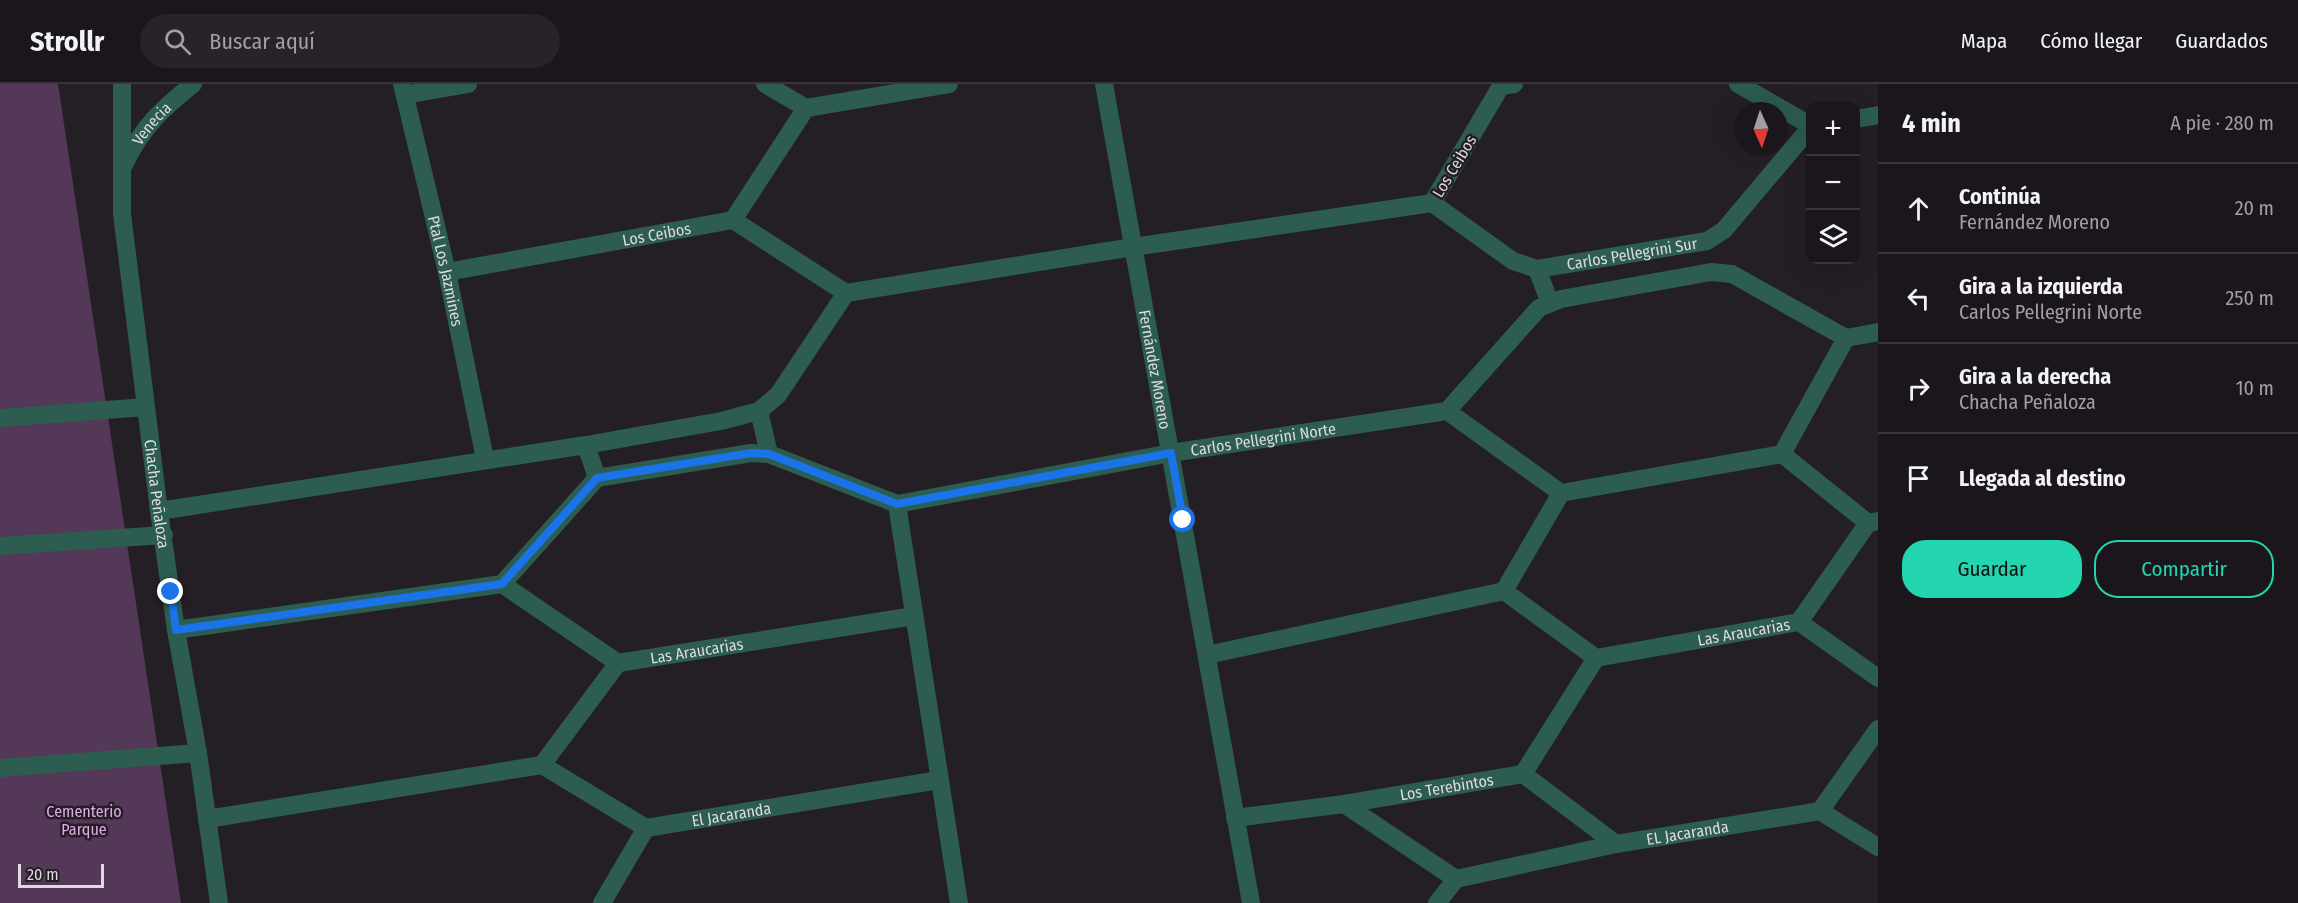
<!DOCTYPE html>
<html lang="es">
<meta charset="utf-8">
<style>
body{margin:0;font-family:"Fira Sans Condensed",sans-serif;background:#282329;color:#f1f3f6}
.controls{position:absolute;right:18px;top:18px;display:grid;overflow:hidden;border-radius:12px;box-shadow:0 6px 24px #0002}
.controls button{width:54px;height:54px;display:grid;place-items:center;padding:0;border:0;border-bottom:2px solid #39353b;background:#1b161c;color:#f1f3f6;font:30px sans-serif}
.compass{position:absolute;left:1734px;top:18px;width:54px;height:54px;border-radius:50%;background:#1b161c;box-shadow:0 6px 24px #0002;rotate:177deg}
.scale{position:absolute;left:18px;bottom:15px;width:86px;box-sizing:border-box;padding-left:6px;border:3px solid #dedadf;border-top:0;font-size:16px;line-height:21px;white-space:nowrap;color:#dedadf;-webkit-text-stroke:4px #241e25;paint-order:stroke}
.stop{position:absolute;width:18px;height:18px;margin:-14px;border:4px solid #1a73e8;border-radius:50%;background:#fff}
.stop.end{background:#1a73e8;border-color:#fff;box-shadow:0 2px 6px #0008}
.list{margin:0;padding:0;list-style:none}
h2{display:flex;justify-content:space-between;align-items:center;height:78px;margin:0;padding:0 24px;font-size:26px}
h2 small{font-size:20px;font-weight:400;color:#a09fa3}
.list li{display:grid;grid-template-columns:39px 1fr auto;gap:18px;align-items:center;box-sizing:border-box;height:90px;padding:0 24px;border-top:2px solid #39353b}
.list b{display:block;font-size:22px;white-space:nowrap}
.list p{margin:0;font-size:20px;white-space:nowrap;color:#a09fa3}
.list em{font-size:20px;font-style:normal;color:#a09fa3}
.actions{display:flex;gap:12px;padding:18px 24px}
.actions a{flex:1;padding:14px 0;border:2px solid #22d5af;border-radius:24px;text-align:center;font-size:21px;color:#22d5af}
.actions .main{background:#22d5af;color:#111}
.icon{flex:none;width:33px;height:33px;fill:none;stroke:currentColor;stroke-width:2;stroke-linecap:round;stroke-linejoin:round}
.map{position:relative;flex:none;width:1878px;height:819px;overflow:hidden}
header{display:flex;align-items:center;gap:36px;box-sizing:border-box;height:84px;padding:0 30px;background:#1b161c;border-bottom:2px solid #39353b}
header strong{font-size:28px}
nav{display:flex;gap:33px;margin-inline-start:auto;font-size:21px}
.search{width:420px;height:54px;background:#282329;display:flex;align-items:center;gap:15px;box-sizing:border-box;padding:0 21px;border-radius:33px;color:#a09fa3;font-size:22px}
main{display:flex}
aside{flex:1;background:#1b161c}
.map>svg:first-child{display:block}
.green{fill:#543858}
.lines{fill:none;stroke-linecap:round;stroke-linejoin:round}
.minor{stroke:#2c5d50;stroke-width:18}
.route{stroke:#1a73e8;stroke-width:8}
.labels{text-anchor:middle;stroke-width:5;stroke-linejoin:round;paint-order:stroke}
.street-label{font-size:16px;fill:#dedadf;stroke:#241e25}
.park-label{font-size:16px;fill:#deaae5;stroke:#241e25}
</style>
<header>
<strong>Strollr</strong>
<div class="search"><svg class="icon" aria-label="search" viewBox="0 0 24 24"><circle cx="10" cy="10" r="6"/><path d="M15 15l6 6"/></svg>Buscar aquí</div>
<nav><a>Mapa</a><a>Cómo llegar</a><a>Guardados</a></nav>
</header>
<main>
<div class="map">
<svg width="1878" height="819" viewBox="0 0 1878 819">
<rect width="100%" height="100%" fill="#241e25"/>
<polygon class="green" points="0,0 58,0 181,819 0,819"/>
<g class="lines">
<g class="minor">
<path id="s1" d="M122,0v130l37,297 17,119 22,123 21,150"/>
<path id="s2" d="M402,0l45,188 38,187"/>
<polyline points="765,0 806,24 949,0"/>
<path id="s3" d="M1104,0l147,819"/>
<path id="s4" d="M1514,0l-13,2 -69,117 81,58 24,8 170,-28 17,-11 86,-102"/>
<polyline points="1738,0 1810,41"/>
<polyline points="405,11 468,0"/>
<polyline points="1856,35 1878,31"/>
<path id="s5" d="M124,81c18,-38 37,-55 69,-81"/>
<polyline points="733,136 846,209"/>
<polyline points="1537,185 1550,219"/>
<path id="s6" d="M447,188l286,-52 73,-112"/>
<polyline points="759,327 769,370"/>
<polyline points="1447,327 1561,409"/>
<polyline points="0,334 146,323"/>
<polyline points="586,361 721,337 759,327 778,311 846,209 1133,163 1432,119"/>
<polyline points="1782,370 1868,439"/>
<polyline points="1561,409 1782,370 1846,254 1878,248"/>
<polyline points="897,420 959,819"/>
<polyline points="159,427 586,361 597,394"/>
<polyline points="0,462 164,451"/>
<path id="s7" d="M502,500l116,79 296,-47"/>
<polyline points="1504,507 1596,574"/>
<polyline points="1799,538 1878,594"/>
<path id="s8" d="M176,546l326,-46 95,-106 154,-25 18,1 128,50 274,-51 276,-42 92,-103 22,-9 150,-27 21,2 114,64"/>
<polyline points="1207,571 1504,507 1561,409"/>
<path id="s9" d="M1596,574l203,-36 69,-99 10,-2"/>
<path id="s10" d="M542,681l104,63 293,-48"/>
<polyline points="0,684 198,669"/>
<polyline points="1523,690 1616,760"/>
<polyline points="1344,720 1456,795"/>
<polyline points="1820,727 1878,763"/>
<path id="s11" d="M1235,734l109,-14 179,-30 73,-116"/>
<polyline points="207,735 542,681 618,579"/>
<path id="s12" d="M1456,795l160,-35 204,-33 58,-82"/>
<polyline points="602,819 646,744"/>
<polyline points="1437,819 1456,795"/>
</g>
</g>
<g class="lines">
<polyline class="route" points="171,508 176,546 502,500 597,394 751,369 769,370 897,420 1171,369 1183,436"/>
</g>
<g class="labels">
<g class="street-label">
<text dy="6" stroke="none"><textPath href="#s5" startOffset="50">Venecia</textPath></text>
<text transform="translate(1454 82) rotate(-59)" y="6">Los Ceibos</text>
<text dy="6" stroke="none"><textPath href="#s6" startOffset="213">Los Ceibos</textPath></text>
<text dy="6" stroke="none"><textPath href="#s4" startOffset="370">Carlos Pellegrini Sur</textPath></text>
<text dy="6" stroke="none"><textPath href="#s2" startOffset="192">Ptal Los Jazmines</textPath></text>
<text dy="6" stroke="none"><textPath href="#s3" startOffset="290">Fernández Moreno</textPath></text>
<text dy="6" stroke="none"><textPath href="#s8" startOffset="1155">Carlos Pellegrini Norte</textPath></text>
<text dy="6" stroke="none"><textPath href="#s1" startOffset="412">Chacha Peñaloza</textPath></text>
<text dy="6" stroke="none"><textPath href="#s9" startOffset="150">Las Araucarias</textPath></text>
<text dy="6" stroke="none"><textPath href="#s7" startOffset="220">Las Araucarias</textPath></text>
<text dy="6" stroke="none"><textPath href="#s11" startOffset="214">Los Terebintos</textPath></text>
<text dy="6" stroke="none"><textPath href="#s10" startOffset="208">El Jacaranda</textPath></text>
<text dy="6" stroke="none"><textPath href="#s12" startOffset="236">EL Jacaranda</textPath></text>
</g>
<g class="park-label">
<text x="84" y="733">Cementerio<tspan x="84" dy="18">Parque</tspan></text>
</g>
</g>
</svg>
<div class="controls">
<button>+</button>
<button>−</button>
<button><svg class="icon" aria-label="layers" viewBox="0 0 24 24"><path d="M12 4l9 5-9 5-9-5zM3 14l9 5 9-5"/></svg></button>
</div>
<svg class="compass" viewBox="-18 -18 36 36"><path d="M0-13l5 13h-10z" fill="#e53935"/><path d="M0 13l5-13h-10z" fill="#a09fa3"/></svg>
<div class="scale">20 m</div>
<div class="stop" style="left:1183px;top:436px"></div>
<div class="stop end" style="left:171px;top:508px"></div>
</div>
<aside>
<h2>4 min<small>A pie · 280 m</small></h2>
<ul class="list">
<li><svg class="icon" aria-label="ahead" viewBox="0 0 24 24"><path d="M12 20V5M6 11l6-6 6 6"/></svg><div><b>Continúa</b><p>Fernández Moreno</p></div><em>20 m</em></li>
<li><svg class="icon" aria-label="left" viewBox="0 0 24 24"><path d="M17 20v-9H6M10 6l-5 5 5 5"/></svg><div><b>Gira a la izquierda</b><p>Carlos Pellegrini Norte</p></div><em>250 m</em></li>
<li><svg class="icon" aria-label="right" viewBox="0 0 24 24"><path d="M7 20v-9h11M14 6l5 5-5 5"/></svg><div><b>Gira a la derecha</b><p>Chacha Peñaloza</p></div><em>10 m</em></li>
<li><svg class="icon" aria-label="arrive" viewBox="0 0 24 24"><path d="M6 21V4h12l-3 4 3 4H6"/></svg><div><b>Llegada al destino</b></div></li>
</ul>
<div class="actions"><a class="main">Guardar</a><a>Compartir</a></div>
</aside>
</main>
